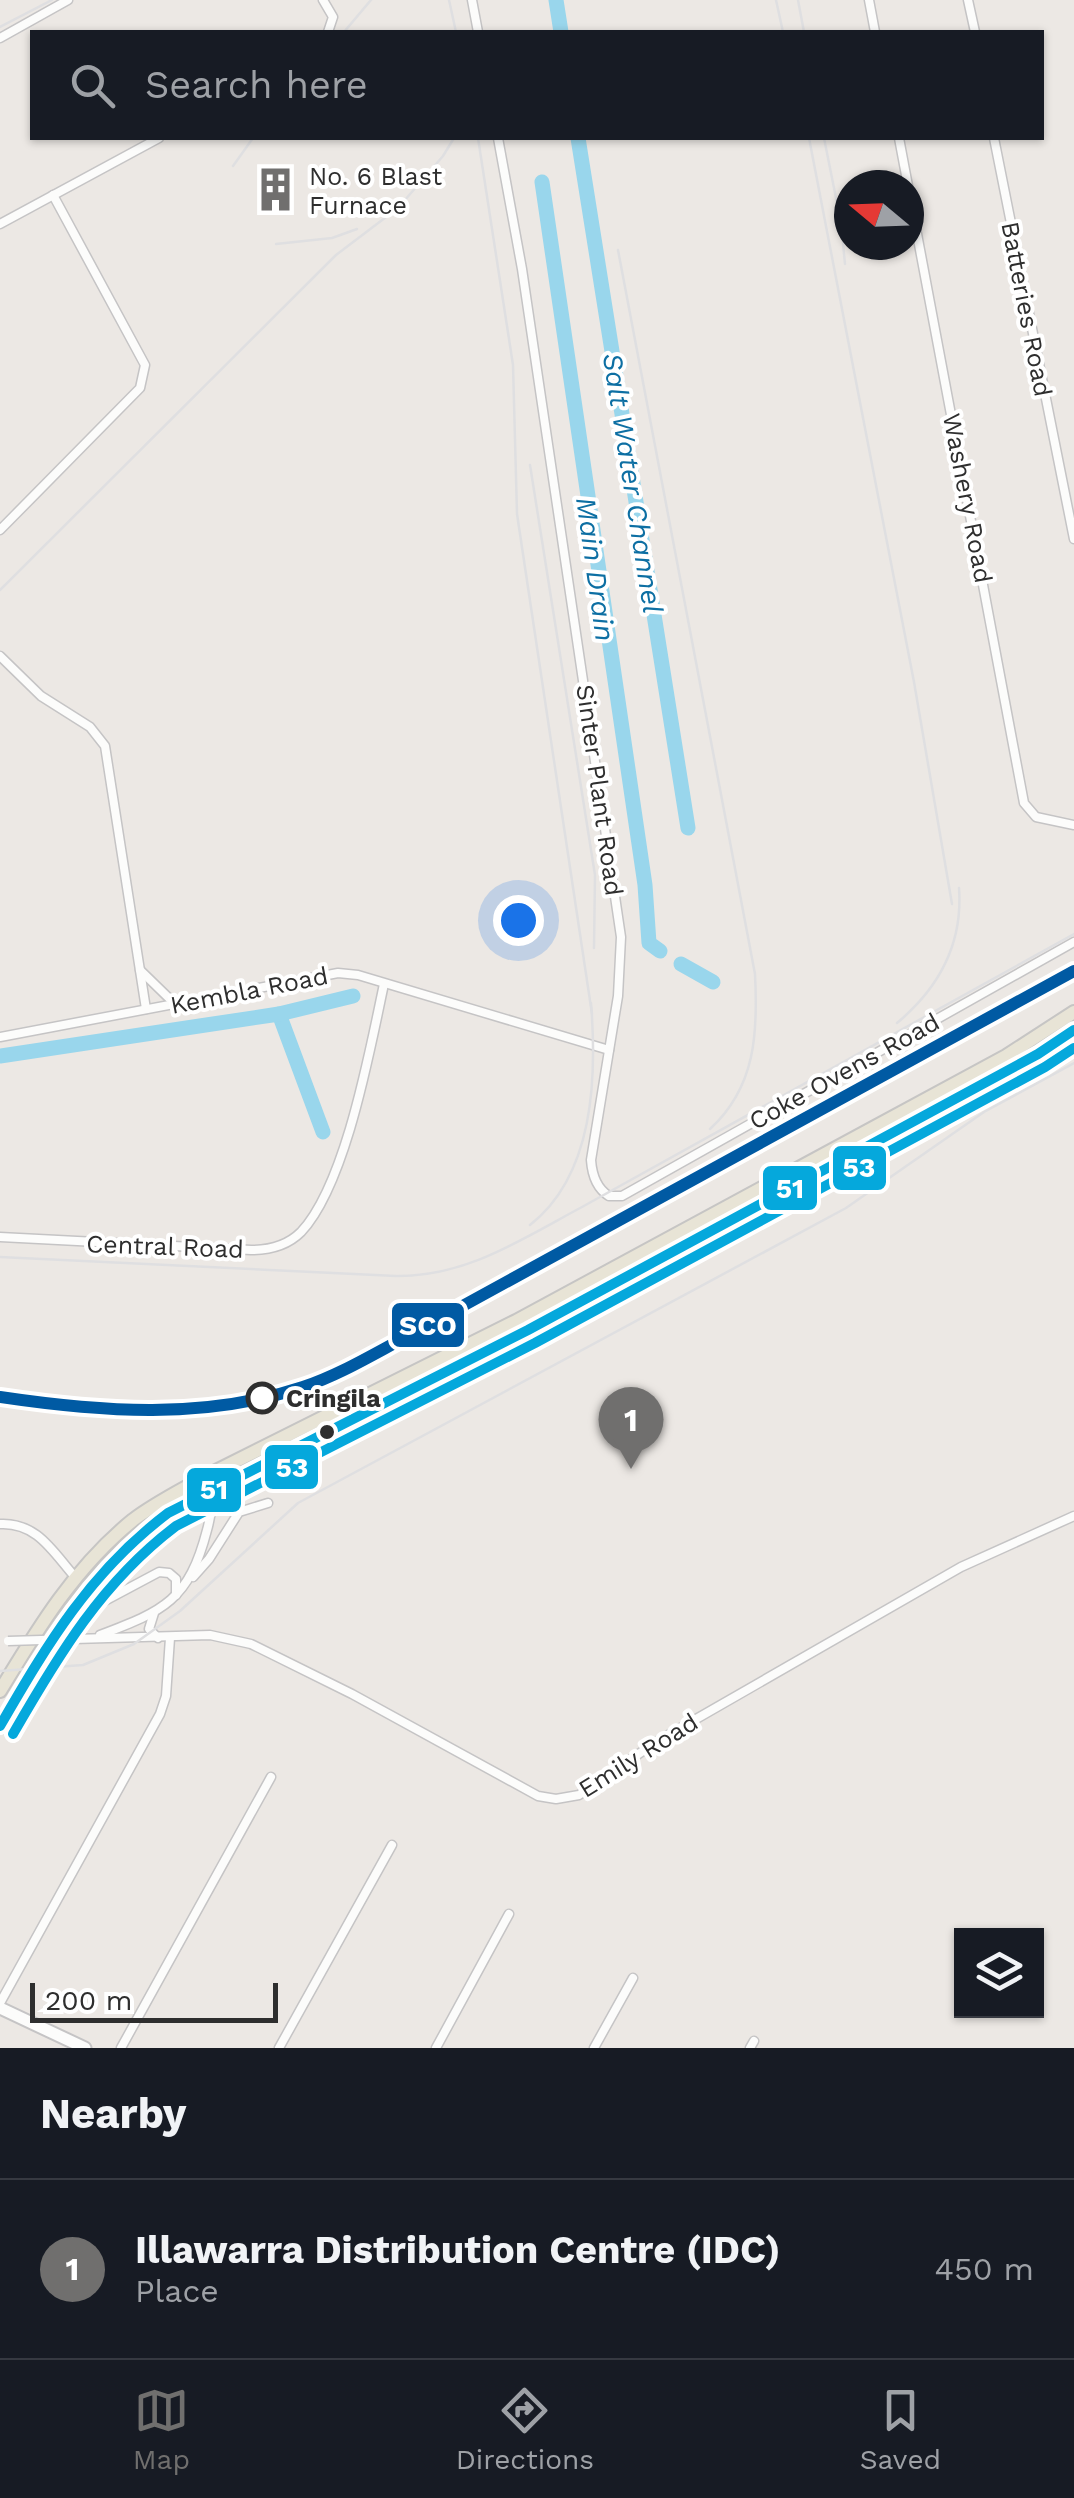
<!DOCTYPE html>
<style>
body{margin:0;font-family:"Work Sans",sans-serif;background:#242831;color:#f1f3f6}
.controls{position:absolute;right:30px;bottom:30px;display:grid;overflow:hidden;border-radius:0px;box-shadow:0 2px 8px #0004}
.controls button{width:90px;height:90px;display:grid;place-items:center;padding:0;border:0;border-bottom:2px solid #363941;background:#171b24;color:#f1f3f6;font:50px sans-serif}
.compass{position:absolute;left:834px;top:170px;width:90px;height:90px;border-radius:50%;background:#171b24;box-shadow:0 2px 8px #0004;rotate:289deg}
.scale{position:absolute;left:30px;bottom:25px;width:248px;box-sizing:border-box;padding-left:10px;border:5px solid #2e2e2e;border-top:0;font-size:28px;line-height:35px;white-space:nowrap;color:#2e2e2e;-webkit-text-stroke:8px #fff;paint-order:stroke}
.you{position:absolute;left:518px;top:920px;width:35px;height:35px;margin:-25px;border:8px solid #fff;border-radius:50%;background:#1a73e8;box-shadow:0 0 0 15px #1a73e833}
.badge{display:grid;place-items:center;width:65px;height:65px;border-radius:50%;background:#706f6e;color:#fff;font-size:32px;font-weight:700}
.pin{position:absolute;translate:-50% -82px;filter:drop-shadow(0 2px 5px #0008)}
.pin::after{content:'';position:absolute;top:52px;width:35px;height:30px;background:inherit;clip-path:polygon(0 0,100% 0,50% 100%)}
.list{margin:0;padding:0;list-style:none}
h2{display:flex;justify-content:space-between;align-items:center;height:130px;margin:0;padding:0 40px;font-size:42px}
h2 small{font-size:32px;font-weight:400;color:#9ea1a6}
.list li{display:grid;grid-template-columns:65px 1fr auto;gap:30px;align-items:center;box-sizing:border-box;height:180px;padding:0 40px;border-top:2px solid #363941}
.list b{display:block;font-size:38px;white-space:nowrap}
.list p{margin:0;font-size:32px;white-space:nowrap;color:#9ea1a6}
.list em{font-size:32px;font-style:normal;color:#9ea1a6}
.icon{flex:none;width:55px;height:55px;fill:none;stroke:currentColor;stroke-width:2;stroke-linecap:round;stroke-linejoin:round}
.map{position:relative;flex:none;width:1074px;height:2048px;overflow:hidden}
.search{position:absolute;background:#171b24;box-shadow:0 2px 8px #0004;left:30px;right:30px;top:30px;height:110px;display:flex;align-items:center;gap:25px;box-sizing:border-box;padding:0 35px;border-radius:0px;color:#9ea1a6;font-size:38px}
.sheet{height:310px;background:#171b24}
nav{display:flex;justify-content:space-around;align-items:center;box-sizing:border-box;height:140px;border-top:2px solid #363941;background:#171b24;font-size:28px;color:#9ea1a6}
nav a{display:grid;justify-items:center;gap:5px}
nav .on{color:#706f6e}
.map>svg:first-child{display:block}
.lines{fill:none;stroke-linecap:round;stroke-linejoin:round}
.river{stroke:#99d6ec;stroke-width:15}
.street-casing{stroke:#c5c4c5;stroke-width:11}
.secondary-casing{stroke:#c5c4c5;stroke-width:15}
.primary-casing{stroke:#c6c5c4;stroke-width:16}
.street{stroke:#fcfcfb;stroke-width:8}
.secondary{stroke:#fcfcfb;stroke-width:11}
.primary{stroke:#e8e4d6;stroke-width:12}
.rail{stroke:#dfdfe1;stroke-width:2.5}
.street-bridge-casing{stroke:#c5c4c5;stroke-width:11;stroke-linecap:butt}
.street-bridge{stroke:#fcfcfb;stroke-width:8}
.bus-1-casing{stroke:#fff;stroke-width:18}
.bus-2-casing{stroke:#fff;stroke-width:18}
.bus-1{stroke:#05a8dc;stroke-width:10}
.bus-2{stroke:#05a8dc;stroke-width:10}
.rail-1-casing{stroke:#fff;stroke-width:20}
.rail-1{stroke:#005aa3;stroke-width:12}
.stop-dot{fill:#fff;stroke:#2e2e2e;stroke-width:5}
.bus-dot{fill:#2e2e2e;stroke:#fff;stroke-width:4}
.labels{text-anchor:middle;stroke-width:8;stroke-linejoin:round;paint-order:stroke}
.poi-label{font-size:25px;fill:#2e2e2e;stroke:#fff;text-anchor:start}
.street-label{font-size:25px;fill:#2e2e2e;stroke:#fff}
.stop-label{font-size:25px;font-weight:bold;fill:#2e2e2e;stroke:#fff;text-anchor:start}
.water-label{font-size:28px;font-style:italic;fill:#0d6fa3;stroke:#fff}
.line-badge{stroke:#fff;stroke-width:4}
.badge-label{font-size:28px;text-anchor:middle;font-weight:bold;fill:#fff}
</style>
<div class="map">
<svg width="1074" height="2048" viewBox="0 0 1074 2048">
<rect width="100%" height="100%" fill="#ece8e4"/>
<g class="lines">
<g class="river">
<polyline points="556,0 561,32"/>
<polyline points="578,138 688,828"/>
<polyline points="542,182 645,885 649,943 660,951"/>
<polyline points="681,964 713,982"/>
<polyline points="279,1014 323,1132"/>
<polyline points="0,1056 279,1014 353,996"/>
</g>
<defs>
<g id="street">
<polyline points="323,0 333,17 328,32"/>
<polyline points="472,0 478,32"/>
<polyline points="869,0 875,32"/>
<polyline points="968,0 975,32"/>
<polyline points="0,38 68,0"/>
<path d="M498,138l24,131 99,668 -3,59 -27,164c1,14 5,28 18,36h13l452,-254"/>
<polyline points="899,138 1024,803 1036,817 1074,825"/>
<polyline points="994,138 1074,539"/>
<polyline points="0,224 159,138"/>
<polyline points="0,530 140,388 145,365 53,195"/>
<polyline points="0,656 41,696 90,727 105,746 146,1009"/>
<polyline points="140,970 175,1004"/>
<polyline points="0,1037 338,973 358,975 609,1050"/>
<path d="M0,1237l251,13c19,0 36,-4 50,-18 45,-48 69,-183 83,-248"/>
<path d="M0,1524c37,-2 53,28 75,53"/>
<polyline points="193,1577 209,1559 239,1512 268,1503"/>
<polyline points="69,1613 99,1604 159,1572 169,1573 176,1579 176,1595"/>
<polyline points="154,1613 149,1629 158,1638"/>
<path d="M100,1635c64,-24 89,-35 107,-105 4,-13 4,-26 9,-39"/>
<polyline points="74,1639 210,1635 251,1644 352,1694 538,1796 556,1799 579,1795 656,1742 961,1567 1074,1516"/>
<polyline points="0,2003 160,1714 166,1696 170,1638"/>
<polyline points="121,2048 271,1777"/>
<polyline points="279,2048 392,1845"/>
<polyline points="436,2048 509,1914"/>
<polyline points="594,2048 633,1978"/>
<polyline points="750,2048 754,2041"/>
</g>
<polyline id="secondary" points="0,2008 85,2048"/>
<g id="primary">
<path d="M0,1691c38,-63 75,-124 133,-171 22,-17 49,-30 73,-44l310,-155 490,-265 68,-44"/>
<path d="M0,1726c49,-84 85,-156 168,-213l360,-183 510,-276 36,-24"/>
</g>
</defs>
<use href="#street" class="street-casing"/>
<use href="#secondary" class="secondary-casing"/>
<use href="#primary" class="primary-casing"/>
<use href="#street" class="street"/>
<use href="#secondary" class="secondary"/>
<use href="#primary" class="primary"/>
<g class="rail">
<polyline points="449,0 456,32"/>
<polyline points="776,0 783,32"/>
<polyline points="798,0 804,32"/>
<polyline points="0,27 52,0"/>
<polyline points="344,32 371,0"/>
<polyline points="478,138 513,365 517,514 592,1014"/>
<polyline points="809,138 914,682 952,904"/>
<polyline points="824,138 841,223 845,264"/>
<polyline points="233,166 253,138"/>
<polyline points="276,244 332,238 357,229"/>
<path d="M618,250l137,724c3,58 1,113 -45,155"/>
<polyline points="530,465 595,875 594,948"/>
<polyline points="0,590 336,255 398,208 443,156 454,138"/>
<path d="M897,1023c42,-35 66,-80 62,-135"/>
<path d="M530,1225c64,-50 67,-147 61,-222"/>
<path d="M0,1257l396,19c70,1 126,-37 186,-69l492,-273"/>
<polyline points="0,1671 83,1665 134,1644 180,1611 298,1503 846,1208 984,1112 1074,1063"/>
</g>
<defs>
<polyline id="street-bridge" points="8,1641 74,1639"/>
</defs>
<use href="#street-bridge" class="street-bridge-casing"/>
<use href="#street-bridge" class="street-bridge"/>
<defs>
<path id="bus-1" d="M0,1726c48,-83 90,-154 168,-213l360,-183 510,-276 36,-24"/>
<path id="bus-2" d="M13,1734c46,-80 89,-152 163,-208l359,-183 510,-276 29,-19"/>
</defs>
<use href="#bus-1" class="bus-1-casing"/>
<use href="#bus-2" class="bus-2-casing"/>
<use href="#bus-1" class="bus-1"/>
<use href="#bus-2" class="bus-2"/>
<defs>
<path id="rail-1" d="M0,1397c101,15 204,23 303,-10 36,-12 69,-32 103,-50l668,-366"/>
</defs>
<use href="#rail-1" class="rail-1-casing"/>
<use href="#rail-1" class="rail-1"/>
</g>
<defs>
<symbol id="building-bare" viewBox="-9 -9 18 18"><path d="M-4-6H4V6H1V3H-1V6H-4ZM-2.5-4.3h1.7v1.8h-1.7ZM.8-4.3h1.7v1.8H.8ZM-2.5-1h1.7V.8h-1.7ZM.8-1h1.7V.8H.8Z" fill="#706f6e" stroke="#fff" stroke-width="2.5" paint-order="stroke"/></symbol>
</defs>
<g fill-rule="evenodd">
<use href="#building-bare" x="244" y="158" width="63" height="63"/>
</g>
<circle class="stop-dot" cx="262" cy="1398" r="14"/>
<circle class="bus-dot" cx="327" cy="1432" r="9"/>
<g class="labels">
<g class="poi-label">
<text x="309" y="185">No. 6 Blast<tspan x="309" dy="29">Furnace</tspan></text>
</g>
<g class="street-label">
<text transform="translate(1027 309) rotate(79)" y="9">Batteries Road</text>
<text transform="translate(968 498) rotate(79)" y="9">Washery Road</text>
<text transform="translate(600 790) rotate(82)" y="9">Sinter Plant Road</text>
<text transform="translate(249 990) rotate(-11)" y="9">Kembla Road</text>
<text transform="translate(844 1071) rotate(-29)" y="9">Coke Ovens Road</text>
<text transform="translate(165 1246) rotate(2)" y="9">Central Road</text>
<text transform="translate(638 1755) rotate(-32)" y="9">Emily Road</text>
</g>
<g class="stop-label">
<text x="286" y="1407">Cringila</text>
</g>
<g class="water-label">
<text transform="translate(633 483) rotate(81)" y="10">Salt Water Channel</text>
<text transform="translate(596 569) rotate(82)" y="10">Main Drain</text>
</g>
</g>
<g class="line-badge">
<rect x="831" y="1144" width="57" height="48" rx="10" fill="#05a8dc"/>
<rect x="761" y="1164" width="58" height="48" rx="10" fill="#05a8dc"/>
<rect x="390" y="1301" width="76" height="48" rx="10" fill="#005aa3"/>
<rect x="263" y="1443" width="57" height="48" rx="10" fill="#05a8dc"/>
<rect x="185" y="1466" width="58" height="48" rx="10" fill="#05a8dc"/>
</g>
<g class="badge-label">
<text x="859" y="1177">53</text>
<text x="790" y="1198">51</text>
<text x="428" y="1335">SCO</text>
<text x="292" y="1477">53</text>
<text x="214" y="1499">51</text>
</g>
</svg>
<div class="controls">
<button><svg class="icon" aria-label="layers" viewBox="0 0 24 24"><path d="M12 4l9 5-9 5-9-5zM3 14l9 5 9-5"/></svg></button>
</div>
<svg class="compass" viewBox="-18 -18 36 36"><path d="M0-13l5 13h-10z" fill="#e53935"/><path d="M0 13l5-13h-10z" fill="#9ea1a6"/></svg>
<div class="scale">200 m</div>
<div class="you"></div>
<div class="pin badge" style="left:631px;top:1469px">1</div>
<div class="search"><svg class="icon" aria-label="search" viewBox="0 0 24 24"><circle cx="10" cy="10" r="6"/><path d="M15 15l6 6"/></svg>Search here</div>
</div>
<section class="sheet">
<h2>Nearby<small></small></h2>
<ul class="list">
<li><span class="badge">1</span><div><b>Illawarra Distribution Centre (IDC)</b><p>Place</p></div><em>450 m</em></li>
</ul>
</section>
<nav>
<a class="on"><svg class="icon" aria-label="map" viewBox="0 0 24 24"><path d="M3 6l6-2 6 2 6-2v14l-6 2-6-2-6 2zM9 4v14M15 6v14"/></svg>Map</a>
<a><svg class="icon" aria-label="directions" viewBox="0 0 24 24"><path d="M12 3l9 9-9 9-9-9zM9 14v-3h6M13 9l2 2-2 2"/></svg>Directions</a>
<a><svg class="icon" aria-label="saved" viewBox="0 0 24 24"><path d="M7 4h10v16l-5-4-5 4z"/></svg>Saved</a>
</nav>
